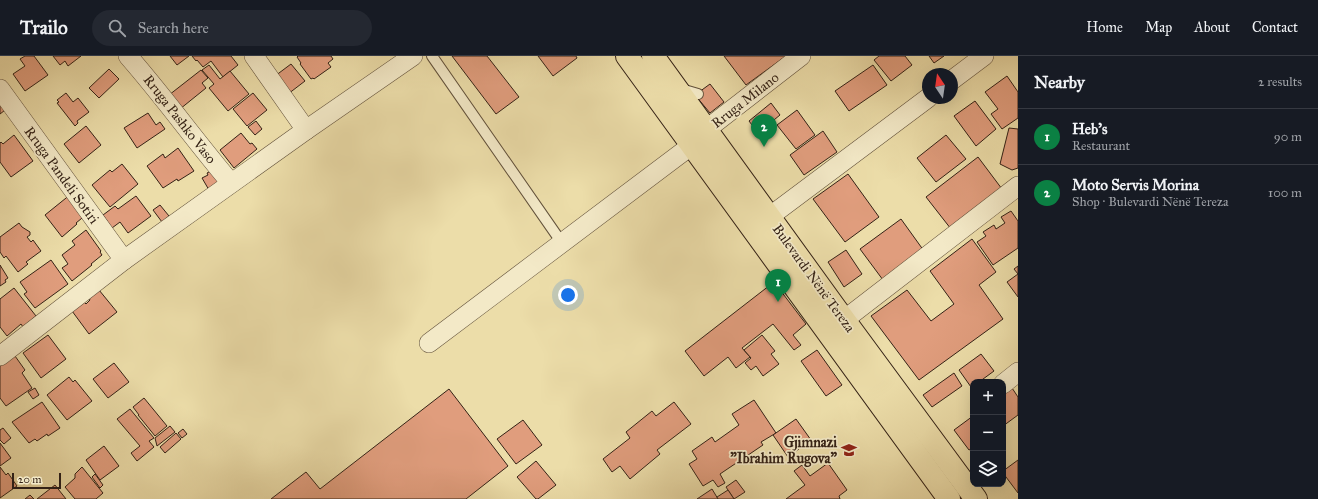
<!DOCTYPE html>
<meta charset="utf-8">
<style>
body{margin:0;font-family:"IM FELL Great Primer",serif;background:#242831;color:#f1f3f6}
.controls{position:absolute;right:12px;bottom:12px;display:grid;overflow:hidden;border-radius:8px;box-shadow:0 4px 16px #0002}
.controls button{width:36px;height:36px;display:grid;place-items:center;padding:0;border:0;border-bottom:1px solid #363941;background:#171b24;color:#f1f3f6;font:20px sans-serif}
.compass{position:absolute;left:922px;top:12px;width:36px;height:36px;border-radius:50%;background:#171b24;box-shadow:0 4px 16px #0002;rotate:347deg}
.scale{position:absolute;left:12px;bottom:10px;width:49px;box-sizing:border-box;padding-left:4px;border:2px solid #342216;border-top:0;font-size:11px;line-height:14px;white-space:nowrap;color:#342216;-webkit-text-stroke:3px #f3e9c7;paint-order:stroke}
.you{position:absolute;left:568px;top:239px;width:14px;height:14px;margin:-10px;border:3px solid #fff;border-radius:50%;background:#1a73e8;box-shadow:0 0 0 6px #1a73e833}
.badge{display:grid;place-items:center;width:26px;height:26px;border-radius:50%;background:#0b8043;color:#fff;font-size:13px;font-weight:700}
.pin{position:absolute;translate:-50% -33px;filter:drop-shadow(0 1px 2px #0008)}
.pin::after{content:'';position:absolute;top:21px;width:14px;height:12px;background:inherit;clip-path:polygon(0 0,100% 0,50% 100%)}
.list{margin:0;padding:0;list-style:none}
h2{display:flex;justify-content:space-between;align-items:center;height:52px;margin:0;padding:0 16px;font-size:17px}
h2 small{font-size:13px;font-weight:400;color:#9ea1a6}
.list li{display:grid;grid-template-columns:26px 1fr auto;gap:12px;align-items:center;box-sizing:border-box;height:56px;padding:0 16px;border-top:1px solid #363941}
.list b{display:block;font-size:15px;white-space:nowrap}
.list p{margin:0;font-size:13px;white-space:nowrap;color:#9ea1a6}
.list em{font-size:13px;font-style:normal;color:#9ea1a6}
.icon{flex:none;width:22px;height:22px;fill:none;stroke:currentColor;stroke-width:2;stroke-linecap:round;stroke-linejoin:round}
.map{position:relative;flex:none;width:1018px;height:443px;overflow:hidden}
header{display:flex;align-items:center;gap:24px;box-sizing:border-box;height:56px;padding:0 20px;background:#171b24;border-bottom:1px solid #363941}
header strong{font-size:19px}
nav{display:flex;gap:22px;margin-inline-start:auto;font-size:14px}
.search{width:280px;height:36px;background:#242831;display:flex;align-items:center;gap:10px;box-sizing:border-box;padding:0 14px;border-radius:22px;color:#9ea1a6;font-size:15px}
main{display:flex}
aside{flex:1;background:#171b24}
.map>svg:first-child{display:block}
.building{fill:#e09d7d;stroke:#342216}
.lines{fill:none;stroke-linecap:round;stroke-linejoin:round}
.lane-casing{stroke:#62513b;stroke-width:12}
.street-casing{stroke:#62513b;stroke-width:20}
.primary-casing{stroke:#342216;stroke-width:24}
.lane{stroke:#f3e9c7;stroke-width:10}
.street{stroke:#f3e9c7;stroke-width:19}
.primary{stroke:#ecdda9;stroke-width:22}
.labels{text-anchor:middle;stroke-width:3.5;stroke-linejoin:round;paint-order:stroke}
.street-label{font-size:14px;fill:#342216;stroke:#f3e9c7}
.poi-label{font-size:14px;font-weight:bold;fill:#342216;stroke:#f3e9c7;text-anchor:end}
</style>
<header>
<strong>Trailo</strong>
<div class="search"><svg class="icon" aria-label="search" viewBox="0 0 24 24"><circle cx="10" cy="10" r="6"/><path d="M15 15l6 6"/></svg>Search here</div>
<nav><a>Home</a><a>Map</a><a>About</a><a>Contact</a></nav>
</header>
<main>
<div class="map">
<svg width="1018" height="443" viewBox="0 0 1018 443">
<rect width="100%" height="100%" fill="#ecdda9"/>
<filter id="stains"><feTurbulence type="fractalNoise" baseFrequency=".005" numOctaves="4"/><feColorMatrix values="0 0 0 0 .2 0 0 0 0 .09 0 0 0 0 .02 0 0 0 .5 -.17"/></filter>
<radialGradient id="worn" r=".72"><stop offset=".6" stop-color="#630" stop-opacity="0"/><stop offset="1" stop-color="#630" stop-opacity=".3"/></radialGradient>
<g class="building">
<polygon points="25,0 34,0 48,19 25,35 13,18 25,10 20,3"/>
<polygon points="53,0 81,0 68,10 65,5 60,9"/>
<polygon points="170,0 189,0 177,9"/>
<polygon points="192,0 231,0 238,9 223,21 211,5 203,11 197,4 196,5"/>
<polygon points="298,0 331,0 333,3 328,7 331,11 314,23 313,22 311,23 300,8 301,7 297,1"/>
<polygon points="452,0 487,0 519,41 496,58"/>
<polygon points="538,0 576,0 577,2 553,20"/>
<polygon points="724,0 786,0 746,29"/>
<polygon points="879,0 905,0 912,9 891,25 874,4"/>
<polygon points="929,0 944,0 934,7"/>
<polygon points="291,8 305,25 288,38 275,20"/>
<polygon points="209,9 220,23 230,15 249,38 228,55 209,32 214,28 202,14"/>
<polygon points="873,9 887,29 849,55 835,35"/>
<polygon points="109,13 119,23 99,42 89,32"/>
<polygon points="201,14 208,22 202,27 206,32 180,53 169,39"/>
<polygon points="1007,20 1018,36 1018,62 1002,73 991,58 998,53 985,36"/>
<polygon points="710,28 724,46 710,57 695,39"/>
<polygon points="66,37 73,46 78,42 89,56 77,65 78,67 75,70 57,47 59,46 57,44"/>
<polygon points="253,37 267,54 247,70 233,53"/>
<polygon points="0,39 9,51 0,58"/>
<polygon points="975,45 996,73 976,90 954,60"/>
<polygon points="771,47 780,59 758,77 749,65"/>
<polygon points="797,54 815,79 796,93 777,69"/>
<polygon points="148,57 156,69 160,66 165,73 137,92 124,72"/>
<polygon points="256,65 262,73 255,79 248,71"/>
<polygon points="86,70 101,89 79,107 64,88"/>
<polygon points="1009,72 1018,73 1018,112 1012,114 1000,108"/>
<polygon points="823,75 837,96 804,119 790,99"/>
<polygon points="241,77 250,88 252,87 257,93 234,112 220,94"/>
<polygon points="14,79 33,105 11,121 0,106 0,87 1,86 3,88"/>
<polygon points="946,79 966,103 936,126 917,102"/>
<polygon points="178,92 194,115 178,125 177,123 163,132 147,110 163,98 165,102"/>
<polygon points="978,101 1002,133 951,173 926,141"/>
<polygon points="122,108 138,128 110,151 92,129 110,114 112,116"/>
<polygon points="211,115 219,127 209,134 202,122 208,119 207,117"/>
<polygon points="848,118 879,161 845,186 813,143"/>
<polygon points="71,138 87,158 76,167 77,168 62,181 45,159"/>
<polygon points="136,140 151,160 128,177 120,166 112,172 103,159 115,150 118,153"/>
<polygon points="160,149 169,160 162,166 153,154"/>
<polygon points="1011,155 1018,165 1018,192 993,209 977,186 986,180 983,176 994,169 996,173 1005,167 1001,161"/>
<polygon points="901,163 924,195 883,224 860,193"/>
<polygon points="19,167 22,171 30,176 30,179 27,181 31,186 33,184 41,195 26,206 28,208 18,216 6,200 4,202 0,196 0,181"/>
<polygon points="86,174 101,195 100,196 102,199 91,208 92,209 72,225 62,212 68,208 62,199 75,189 72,185"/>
<polygon points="972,183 996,216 979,229 1003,263 919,324 871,260 907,234 931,265 954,248 930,215"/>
<polygon points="846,194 862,218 844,231 828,206"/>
<polygon points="51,204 68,228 35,252 24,238 27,236 20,226"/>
<polygon points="0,209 8,222 5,224 6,226 0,230"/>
<polygon points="1018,210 1018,241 1007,226 1018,218 1014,213"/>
<polygon points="774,226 806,268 793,279 801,289 794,294 773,268 742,292 750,301 736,312 728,301 704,320 685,295"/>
<polygon points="14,232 36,260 23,271 21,268 7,280 0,271 0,243"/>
<polygon points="99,234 117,256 89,278 72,255 84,246 86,248 90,244 89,242"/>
<polygon points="48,279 66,303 41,322 23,297"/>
<polygon points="762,279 775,295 771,298 779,308 763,320 756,310 751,314 745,307 751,302 744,294"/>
<polygon points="817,294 842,329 826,340 801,305"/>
<polygon points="981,298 994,315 979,326 973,326 973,330 971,331 959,314"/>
<polygon points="15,300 25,314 22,317 32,332 6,350 0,342 0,310"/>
<polygon points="114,307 129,326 108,342 93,323"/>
<polygon points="954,317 962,330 932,351 923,339"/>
<polygon points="69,321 73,326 75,324 92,345 67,364 47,339"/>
<polygon points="35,332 39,339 33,343 28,336"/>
<polygon points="1012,332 1018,341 1018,359 1003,370 1003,339"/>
<polygon points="449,333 508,410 466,443 271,443 306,416 320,433"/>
<polygon points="144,342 167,370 155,380 138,359 139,359 133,351"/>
<polygon points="754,344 776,377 761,386 763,389 720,418 725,427 718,431 713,424 703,430 689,408 697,403 692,395 712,381 715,386 739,369 732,358"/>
<polygon points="42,346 60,372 48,380 47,378 37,385 35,383 29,387 12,366"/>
<polygon points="674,346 691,368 657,394 660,398 630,423 620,410 612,416 603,403 630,382 626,376 652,355 656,360"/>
<polygon points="130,353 154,382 149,385 154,391 137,405 131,397 140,390 117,363"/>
<polygon points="973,360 973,392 969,394 954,374"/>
<polygon points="796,363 811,384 788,401 773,379"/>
<polygon points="523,364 542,389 516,408 497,383"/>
<polygon points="170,370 175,376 157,390 155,382"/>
<polygon points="3,372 11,382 4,388 0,384 0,374"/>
<polygon points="183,373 187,378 182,382 178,377"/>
<polygon points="176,377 181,383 165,397 160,391"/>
<polygon points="0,387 11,402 0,410"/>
<polygon points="104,390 119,410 100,424 86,404"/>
<polygon points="1018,404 1018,437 1003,417 1003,415"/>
<polygon points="536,405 556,429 538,443 536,443 517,421"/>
<polygon points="828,407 847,434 839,440 840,443 786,443 805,429 794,415 802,409 810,420"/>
<polygon points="0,411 6,419 8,417 17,430 0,442"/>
<polygon points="82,411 103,437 96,443 75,443 65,431 75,422 75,418"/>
<polygon points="95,418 103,429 100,432 92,421"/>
<polygon points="736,424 745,436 734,443 726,431"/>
<polygon points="55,429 66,443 37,443"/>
<polygon points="712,433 718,443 697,443"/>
<polygon points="728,434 734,443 718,443 717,441"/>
<polygon points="30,439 34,443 25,443"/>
</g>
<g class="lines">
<defs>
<g id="lane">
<polyline points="432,0 562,187"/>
<polyline points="681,33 698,38"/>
</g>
<g id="street">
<path d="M128,0c36,41 68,86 103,127"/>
<polyline points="254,0 306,74"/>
<polyline points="952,24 984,0"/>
<polyline points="0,33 124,204"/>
<polyline points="707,73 801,0"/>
<polyline points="769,161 928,42"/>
<polyline points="844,264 1018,130"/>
<polyline points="429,287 692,89"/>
<polyline points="0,300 124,204 306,74 413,0"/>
<polyline points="1003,328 1018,316"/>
</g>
<g id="primary">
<polyline points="627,0 949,443"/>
<polyline points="653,0 836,253 976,443"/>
</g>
</defs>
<use href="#lane" class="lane-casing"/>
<use href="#street" class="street-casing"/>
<use href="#primary" class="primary-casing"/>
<use href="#lane" class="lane"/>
<use href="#street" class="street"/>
<use href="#primary" class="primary"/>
</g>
<defs>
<symbol id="school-bare" viewBox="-9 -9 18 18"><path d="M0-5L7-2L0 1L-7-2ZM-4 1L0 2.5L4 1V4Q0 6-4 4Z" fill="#8f2418" stroke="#f3e9c7" stroke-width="2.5" paint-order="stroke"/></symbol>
</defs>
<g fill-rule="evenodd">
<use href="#school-bare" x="838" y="383" width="22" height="22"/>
</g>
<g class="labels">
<g class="street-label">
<text transform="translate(745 44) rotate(-38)" y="5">Rruga Milano</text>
<text transform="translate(180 63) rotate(52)" y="5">Rruga Pashko Vaso</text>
<text transform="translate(62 119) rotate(54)" y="5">Rruga Pandeli Sotiri</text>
<text transform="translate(814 222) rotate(54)" y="5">Bulevardi Nënë Tereza</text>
</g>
<g class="poi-label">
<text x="837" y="391">Gjimnazi<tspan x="837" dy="16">"Ibrahim Rugova"</tspan></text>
</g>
</g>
<rect width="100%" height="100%" filter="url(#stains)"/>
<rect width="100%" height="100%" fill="url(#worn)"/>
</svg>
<div class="controls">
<button>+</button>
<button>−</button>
<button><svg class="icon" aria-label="layers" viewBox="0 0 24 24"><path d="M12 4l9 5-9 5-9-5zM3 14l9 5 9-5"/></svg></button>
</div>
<svg class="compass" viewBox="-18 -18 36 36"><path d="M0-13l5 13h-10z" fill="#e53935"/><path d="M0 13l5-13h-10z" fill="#9ea1a6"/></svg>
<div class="scale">20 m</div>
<div class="you"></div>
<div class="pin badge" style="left:778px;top:246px">1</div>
<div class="pin badge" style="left:764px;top:91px">2</div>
</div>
<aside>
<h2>Nearby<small>2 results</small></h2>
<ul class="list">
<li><span class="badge">1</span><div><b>Heb's</b><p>Restaurant</p></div><em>90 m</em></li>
<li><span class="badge">2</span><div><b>Moto Servis Morina</b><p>Shop · Bulevardi Nënë Tereza</p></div><em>100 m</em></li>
</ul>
</aside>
</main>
